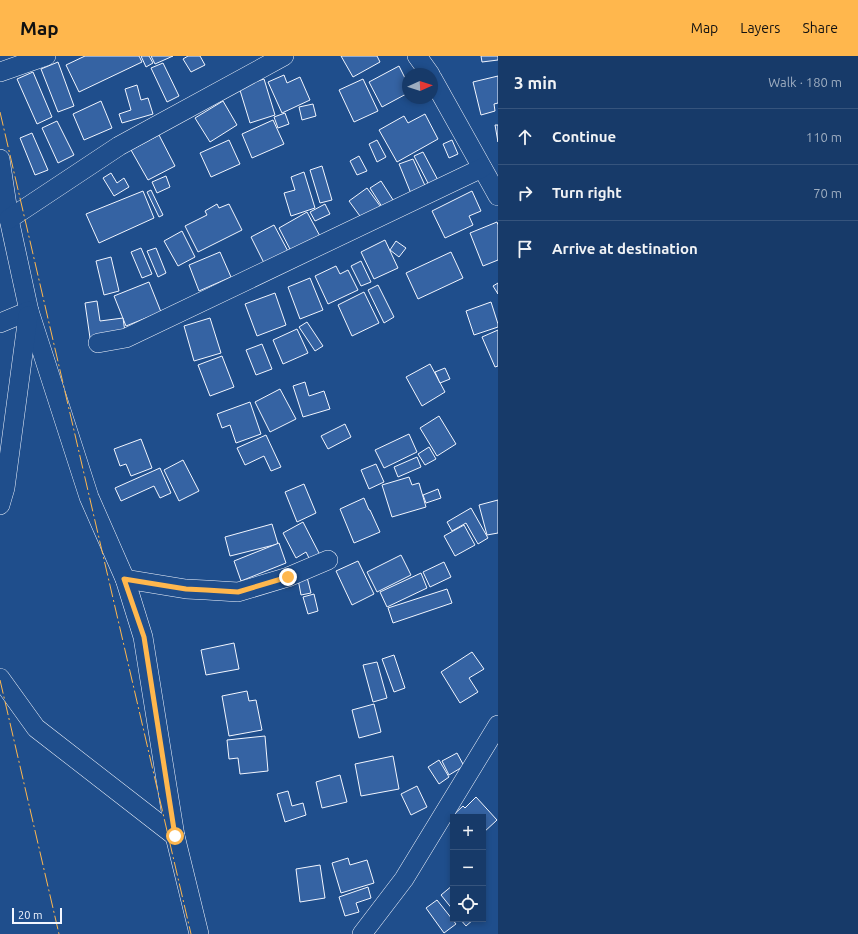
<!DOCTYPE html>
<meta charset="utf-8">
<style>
body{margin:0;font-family:Ubuntu,sans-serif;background:#20416f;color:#f1f3f6}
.controls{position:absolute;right:12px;bottom:12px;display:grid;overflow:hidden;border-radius:0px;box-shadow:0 2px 6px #0003}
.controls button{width:36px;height:36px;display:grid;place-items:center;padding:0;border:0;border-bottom:1px solid #36547d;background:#173a69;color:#f1f3f6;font:20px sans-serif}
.compass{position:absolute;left:402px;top:12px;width:36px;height:36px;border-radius:50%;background:#173a69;box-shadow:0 2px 6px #0003;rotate:87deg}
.scale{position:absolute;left:12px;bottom:10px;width:50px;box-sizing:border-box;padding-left:4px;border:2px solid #f2f6ff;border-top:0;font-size:11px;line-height:14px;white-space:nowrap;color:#f2f6ff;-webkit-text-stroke:3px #1f4e8c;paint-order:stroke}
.stop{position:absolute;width:12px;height:12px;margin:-9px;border:3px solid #ffb74d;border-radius:50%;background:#fff}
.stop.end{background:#ffb74d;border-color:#fff;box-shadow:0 1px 4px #0008}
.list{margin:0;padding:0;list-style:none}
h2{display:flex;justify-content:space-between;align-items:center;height:52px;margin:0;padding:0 16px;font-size:17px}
h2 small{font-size:13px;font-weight:400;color:#9eadc0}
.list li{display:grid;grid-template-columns:26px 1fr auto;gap:12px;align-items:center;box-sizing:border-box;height:56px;padding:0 16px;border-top:1px solid #36547d}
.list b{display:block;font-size:15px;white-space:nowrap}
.list em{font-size:13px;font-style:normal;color:#9eadc0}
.icon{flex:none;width:22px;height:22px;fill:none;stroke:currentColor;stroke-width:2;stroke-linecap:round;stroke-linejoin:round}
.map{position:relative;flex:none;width:498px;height:878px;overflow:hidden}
header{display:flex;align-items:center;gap:24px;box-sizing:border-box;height:56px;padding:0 20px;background:#ffb74d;color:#111}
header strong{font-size:19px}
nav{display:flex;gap:22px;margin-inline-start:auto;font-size:14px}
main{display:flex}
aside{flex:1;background:#173a69}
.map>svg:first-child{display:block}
.building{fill:#3563a3;stroke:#f2f6ff}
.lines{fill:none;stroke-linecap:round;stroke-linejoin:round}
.minor-casing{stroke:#f2f6ff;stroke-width:20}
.minor{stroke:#1f4e8c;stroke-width:19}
.power{stroke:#ffb74d;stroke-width:1;stroke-dasharray:14 3 2 3;stroke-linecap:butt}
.route{stroke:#ffb74d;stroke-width:5}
</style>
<header>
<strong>Map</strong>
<nav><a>Map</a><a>Layers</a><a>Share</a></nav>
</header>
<main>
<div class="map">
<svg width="498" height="878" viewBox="0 0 498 878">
<rect width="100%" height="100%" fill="#1f4e8c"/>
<g class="building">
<polygon points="85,0 139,0 142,6 79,36 66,9"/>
<polygon points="141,0 149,0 153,7 146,11"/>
<polygon points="151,0 173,0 155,8"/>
<polygon points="188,0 200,0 205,9 191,16 183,3"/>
<polygon points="341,0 377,0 380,6 353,21"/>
<polygon points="481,0 498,0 498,4 482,6"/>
<polygon points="58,6 74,50 58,56 41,13"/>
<polygon points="163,7 179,40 167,46 151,12"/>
<polygon points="399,10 408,28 408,37 382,51 369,26"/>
<polygon points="33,16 52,61 37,68 17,23"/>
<polygon points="284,19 287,27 300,21 310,44 282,57 268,26"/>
<polygon points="498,20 498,47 494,48 495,55 481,59 473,26"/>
<polygon points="264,23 275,59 250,67 239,31"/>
<polygon points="363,23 378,55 354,66 339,34"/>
<polygon points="137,29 141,44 148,42 153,58 122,67 119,58 131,54 125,33"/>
<polygon points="101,45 112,72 84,84 73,58"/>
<polygon points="223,45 237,69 210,86 195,62"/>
<polygon points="313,48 316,60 302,64 299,51"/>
<polygon points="285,57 289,68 278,72 274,61"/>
<polygon points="425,58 438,83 397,106 379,74 404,60 408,67"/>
<polygon points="273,64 284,88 252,102 242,78"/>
<polygon points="57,65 74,99 58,107 42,72"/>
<polygon points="495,69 498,69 498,86"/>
<polygon points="32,77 48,114 35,119 20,82"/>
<polygon points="159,79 175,110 148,124 131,94"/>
<polygon points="229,84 240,108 211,121 200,97"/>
<polygon points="377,84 386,101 377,106 369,88"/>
<polygon points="452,84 458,98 449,102 443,88"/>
<polygon points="423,96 440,128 431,133 414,100"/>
<polygon points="359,100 367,115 357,119 350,105"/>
<polygon points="413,103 427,134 412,140 399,108"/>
<polygon points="322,110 332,144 320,147 310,114"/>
<polygon points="304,116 315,152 291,160 284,137 295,134 291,121"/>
<polygon points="111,117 117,127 124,122 129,131 114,140 103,122"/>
<polygon points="166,120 170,131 157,137 152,126"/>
<polygon points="381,125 395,147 384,154 370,132"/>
<polygon points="367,132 383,154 365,167 349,145"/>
<polygon points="151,134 163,159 159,161 147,136"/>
<polygon points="143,135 154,162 99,187 86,158"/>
<polygon points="472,135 481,155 469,160 473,169 445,182 432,155"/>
<polygon points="217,148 219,152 229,148 242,174 198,196 185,170 207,159 205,155"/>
<polygon points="325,148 330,158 315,165 310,156"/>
<polygon points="307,156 321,182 292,197 279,172"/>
<polygon points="497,166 498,169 498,204 483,210 470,177"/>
<polygon points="274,169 290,199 266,211 251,181"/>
<polygon points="182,175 195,201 178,210 164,185"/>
<polygon points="385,184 398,212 374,223 361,196"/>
<polygon points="396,185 406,192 399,201 390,194"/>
<polygon points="141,192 152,218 142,222 131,196"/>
<polygon points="156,192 166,217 158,221 147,195"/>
<polygon points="220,196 231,221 199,235 189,209"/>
<polygon points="451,196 463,222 418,243 406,217"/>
<polygon points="111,201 119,235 104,239 96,205"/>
<polygon points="361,205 371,226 361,230 351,210"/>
<polygon points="336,210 340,218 348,214 358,234 328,248 315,220"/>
<polygon points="310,222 323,254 300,263 288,231"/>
<polygon points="149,226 161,256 126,270 114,240"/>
<polygon points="498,227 498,238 493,230"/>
<polygon points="378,229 394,261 384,267 368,234"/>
<polygon points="364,236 379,267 352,280 338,249"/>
<polygon points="275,237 286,269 257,280 245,248"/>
<polygon points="97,245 100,265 123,262 125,276 90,282 85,247"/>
<polygon points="491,246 498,268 498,271 474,279 466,255"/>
<polygon points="210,262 221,297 194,305 184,270"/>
<polygon points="307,266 323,290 315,295 299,271"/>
<polygon points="297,273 308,297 283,308 273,284"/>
<polygon points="498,274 498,310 495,311 482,281"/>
<polygon points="262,288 272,313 256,319 246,294"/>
<polygon points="222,300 234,331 210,340 198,309"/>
<polygon points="430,308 445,336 422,350 406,321"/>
<polygon points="445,312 450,323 440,327 435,316"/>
<polygon points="305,326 309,340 324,335 330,353 303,361 293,330"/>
<polygon points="280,333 296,363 270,376 255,346"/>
<polygon points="250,346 261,378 236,387 230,369 222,372 217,358"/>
<polygon points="439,360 456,388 437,400 420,372"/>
<polygon points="345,368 351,381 328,393 321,380"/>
<polygon points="409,378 417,396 384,412 375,394"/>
<polygon points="266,379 281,411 271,415 264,400 245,409 237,392"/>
<polygon points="141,383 152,412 131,420 126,408 120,410 114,393"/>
<polygon points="429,391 436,403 425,409 418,398"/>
<polygon points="417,401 421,411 398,421 394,411"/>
<polygon points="183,404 199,435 179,445 164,414"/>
<polygon points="376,408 384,426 369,433 361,414"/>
<polygon points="160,412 171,437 160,442 154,430 121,445 115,432"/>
<polygon points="409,421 412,429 419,427 426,451 392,461 382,429"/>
<polygon points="304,428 316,457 297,466 285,436"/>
<polygon points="438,433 441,442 426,447 423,439"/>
<polygon points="364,442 369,454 370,454 380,476 354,487 340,453"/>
<polygon points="498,444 498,477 487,479 479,449"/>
<polygon points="471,452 488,482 478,488 466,467 452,475 447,466"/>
<polygon points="303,466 320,499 310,504 306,496 296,502 283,477"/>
<polygon points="272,468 278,488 230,500 225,481"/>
<polygon points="464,469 475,489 455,500 444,480"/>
<polygon points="279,487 286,507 241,525 234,505"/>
<polygon points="401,499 411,519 377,536 367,516"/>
<polygon points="358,505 374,538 352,549 336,515"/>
<polygon points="444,506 451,521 430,531 423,516"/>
<polygon points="421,517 427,532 387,551 380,536"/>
<polygon points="307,521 311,537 301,539 298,523"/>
<polygon points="447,533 452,547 393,567 388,552"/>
<polygon points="314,538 318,555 308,558 303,541"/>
<polygon points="234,587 239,613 206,619 201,594"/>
<polygon points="472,596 484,613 469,622 478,636 460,647 441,616"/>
<polygon points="394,599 405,632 394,636 382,603"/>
<polygon points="377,606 387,642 373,646 363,609"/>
<polygon points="247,635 249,645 256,644 262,674 229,680 222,640"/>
<polygon points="374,648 381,676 359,682 352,654"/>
<polygon points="265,680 268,715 240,718 238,702 229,703 227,684"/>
<polygon points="457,697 464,710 449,719 442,705"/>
<polygon points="393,700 399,733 361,740 355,708"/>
<polygon points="439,704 449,721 439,728 428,711"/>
<polygon points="340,719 347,746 322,752 316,726"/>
<polygon points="417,730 427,751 411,759 401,738"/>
<polygon points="288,735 292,750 303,747 306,759 285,766 277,738"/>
<polygon points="476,741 497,764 483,777 483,761 453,761 453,767 449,763 463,750 465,752"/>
<polygon points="348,802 350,809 367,804 374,827 341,837 332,807"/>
<polygon points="320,809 325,842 300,846 296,813"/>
<polygon points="453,829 453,854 441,839"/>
<polygon points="368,831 371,842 356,847 359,856 345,860 339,841"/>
<polygon points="437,844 456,868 444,877 426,852"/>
<polygon points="460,863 474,863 466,870"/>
</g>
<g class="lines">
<defs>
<g id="minor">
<polyline points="417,0 430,18"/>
<polyline points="0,16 46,0"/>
<polyline points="432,22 498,140"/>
<polyline points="0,103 9,163 29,255 89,441 125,523 143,581 175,780 199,878"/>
<polyline points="9,163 119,90 284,0"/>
<polyline points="0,267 29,255"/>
<polyline points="98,287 126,282 308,195 482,112"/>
<polyline points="0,449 5,432 28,260"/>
<polyline points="125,523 186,533 206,534 238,536 288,521 328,504"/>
<polyline points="0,622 36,672 175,780"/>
<polyline points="362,878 404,823 498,669"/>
</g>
</defs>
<use href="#minor" class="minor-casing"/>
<use href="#minor" class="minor"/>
<g class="power">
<polyline points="0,56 191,878"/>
<polyline points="0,624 59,878"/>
</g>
</g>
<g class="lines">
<polyline class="route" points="175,780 144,581 124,523 186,533 206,534 238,536 288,521"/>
</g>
</svg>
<div class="controls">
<button>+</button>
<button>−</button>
<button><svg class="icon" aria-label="locate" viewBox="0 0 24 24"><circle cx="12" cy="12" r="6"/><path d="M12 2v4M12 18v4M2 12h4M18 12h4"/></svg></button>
</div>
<svg class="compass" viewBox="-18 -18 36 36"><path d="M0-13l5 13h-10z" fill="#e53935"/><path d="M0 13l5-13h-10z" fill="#9eadc0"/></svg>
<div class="scale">20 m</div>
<div class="stop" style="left:175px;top:780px"></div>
<div class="stop end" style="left:288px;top:521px"></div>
</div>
<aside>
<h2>3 min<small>Walk · 180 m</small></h2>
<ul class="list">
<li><svg class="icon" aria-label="ahead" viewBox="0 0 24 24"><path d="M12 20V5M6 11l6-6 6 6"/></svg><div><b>Continue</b></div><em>110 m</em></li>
<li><svg class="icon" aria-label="right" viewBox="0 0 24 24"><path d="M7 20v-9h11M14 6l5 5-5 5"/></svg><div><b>Turn right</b></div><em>70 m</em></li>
<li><svg class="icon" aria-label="arrive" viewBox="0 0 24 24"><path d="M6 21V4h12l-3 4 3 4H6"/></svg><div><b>Arrive at destination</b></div></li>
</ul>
</aside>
</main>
